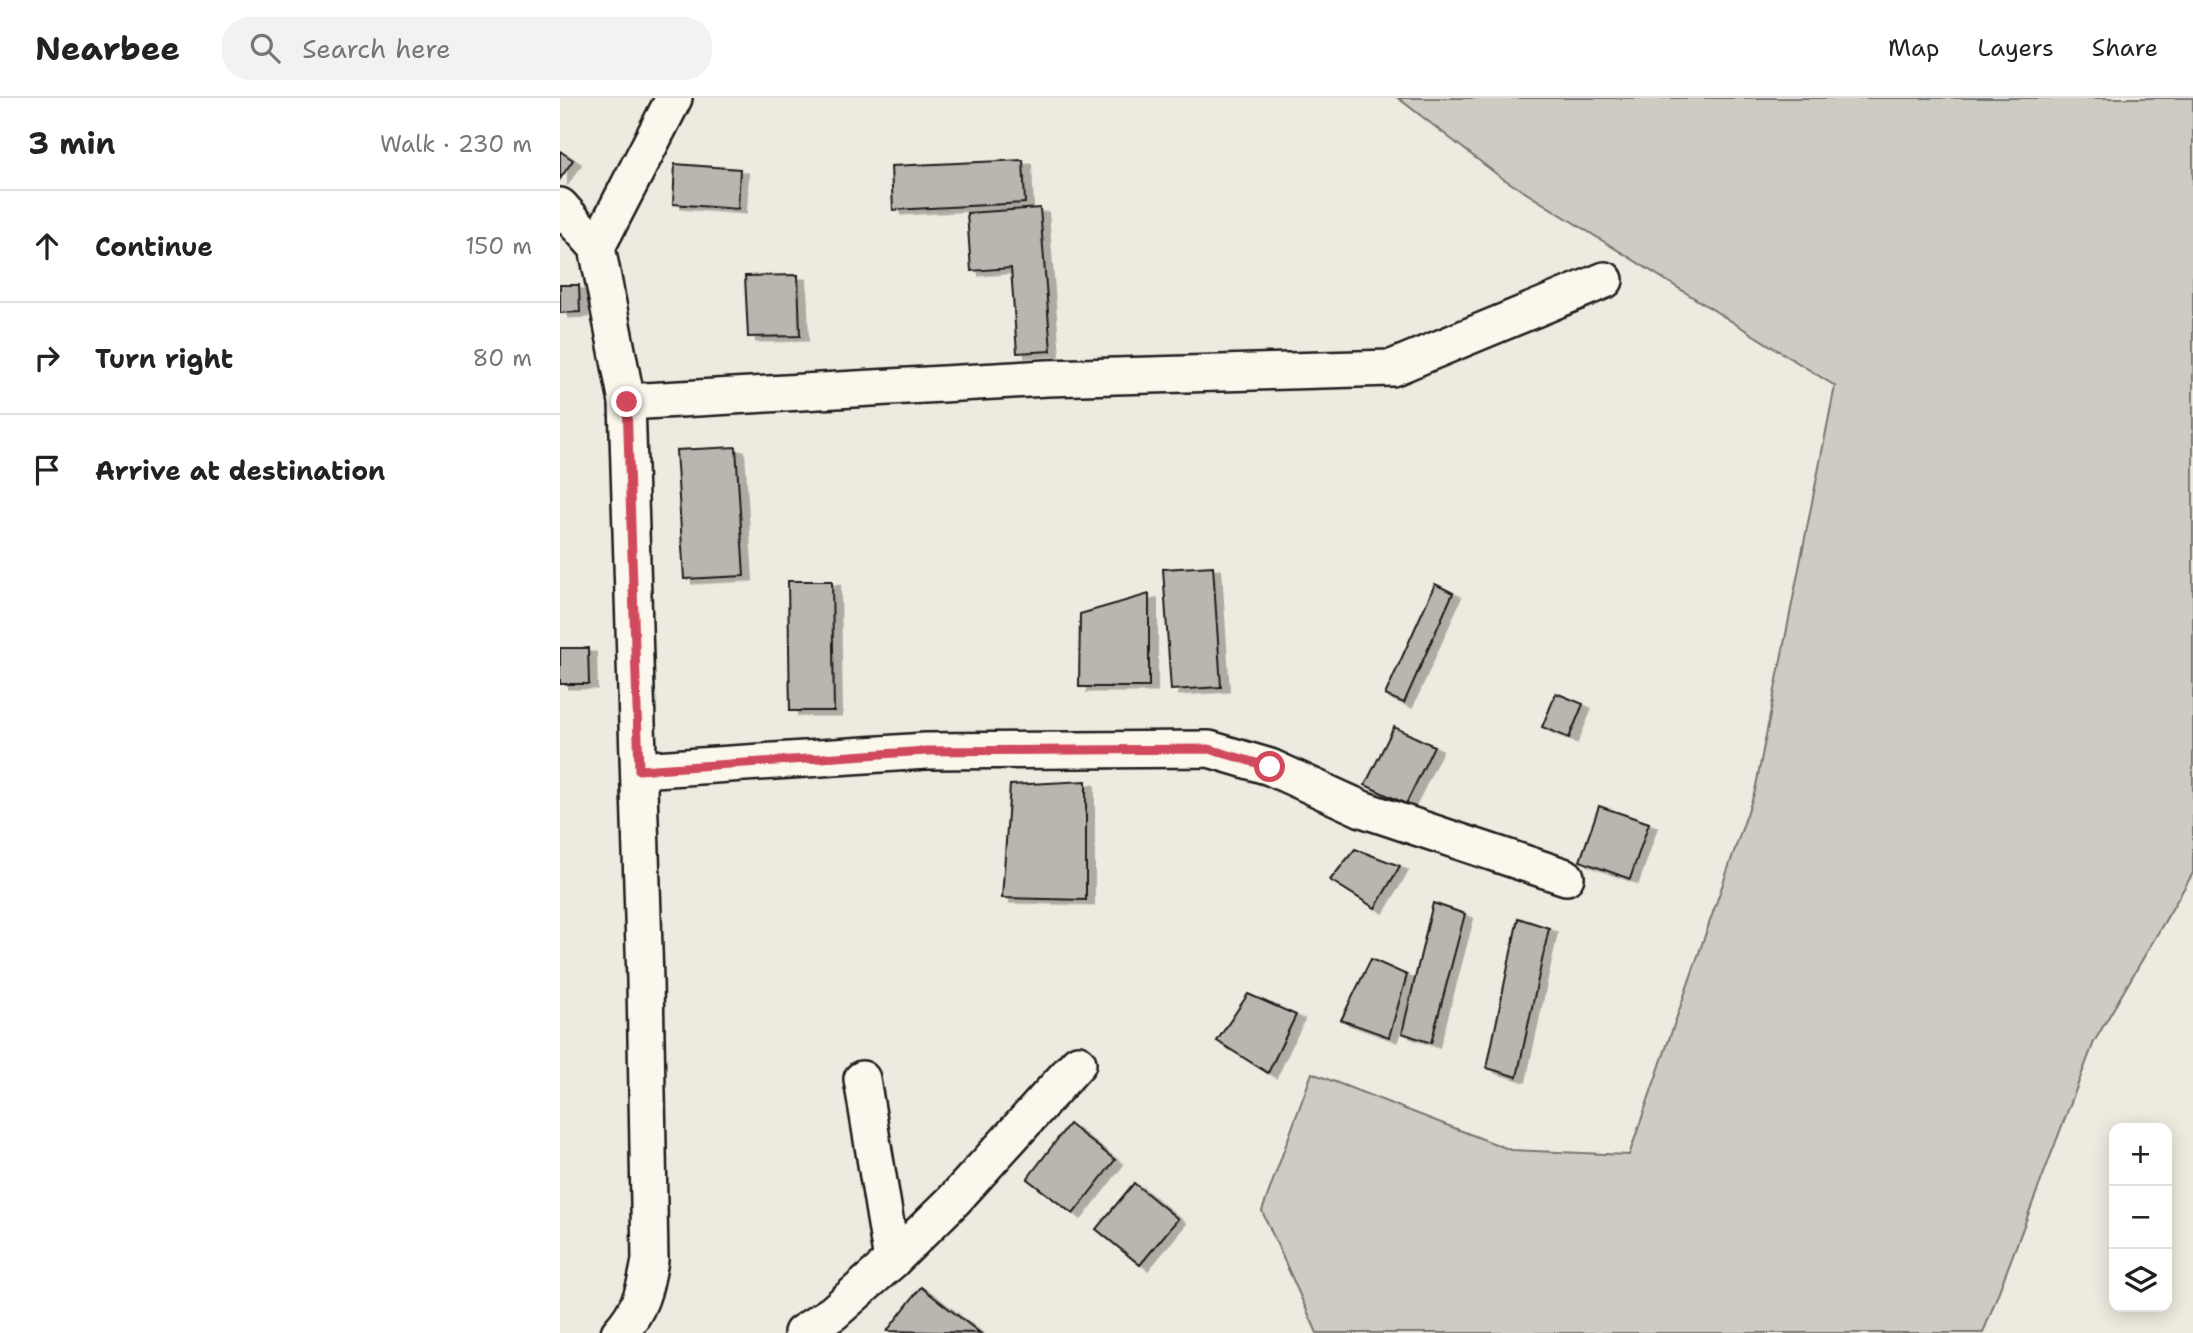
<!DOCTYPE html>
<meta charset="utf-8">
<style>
body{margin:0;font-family:"Shantell Sans",sans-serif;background:#f2f2f2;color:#222}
.controls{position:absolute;right:21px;bottom:21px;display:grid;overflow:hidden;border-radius:14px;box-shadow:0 4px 18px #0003}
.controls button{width:63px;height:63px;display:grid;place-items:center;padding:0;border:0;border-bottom:2px solid #e0e0e0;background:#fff;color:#222;font:35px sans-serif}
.stop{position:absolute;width:21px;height:21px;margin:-16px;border:5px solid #d1495b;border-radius:50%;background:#fff}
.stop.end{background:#d1495b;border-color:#fff;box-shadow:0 2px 7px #0008}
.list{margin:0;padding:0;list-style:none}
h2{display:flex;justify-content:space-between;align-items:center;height:91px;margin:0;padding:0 28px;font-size:30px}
h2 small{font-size:23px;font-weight:400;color:#767676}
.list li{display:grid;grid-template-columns:46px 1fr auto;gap:21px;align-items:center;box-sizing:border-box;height:112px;padding:0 28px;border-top:2px solid #e0e0e0}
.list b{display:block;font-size:26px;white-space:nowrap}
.list em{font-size:23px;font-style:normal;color:#767676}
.icon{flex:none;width:38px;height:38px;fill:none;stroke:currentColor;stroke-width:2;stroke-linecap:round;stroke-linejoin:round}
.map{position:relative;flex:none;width:1633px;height:1235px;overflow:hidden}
header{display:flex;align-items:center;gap:42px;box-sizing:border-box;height:98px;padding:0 35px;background:#fff;border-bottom:2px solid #e0e0e0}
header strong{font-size:33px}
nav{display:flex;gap:38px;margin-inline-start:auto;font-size:24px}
.search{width:490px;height:63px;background:#f2f2f2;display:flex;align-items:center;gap:18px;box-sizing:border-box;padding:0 24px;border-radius:28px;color:#767676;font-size:26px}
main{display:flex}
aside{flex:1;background:#fff}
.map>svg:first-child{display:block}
.green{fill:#ceccc2;stroke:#75746f;stroke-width:2}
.building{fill:#b9b6af;stroke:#1c1c1c;stroke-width:2;filter:url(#shadow)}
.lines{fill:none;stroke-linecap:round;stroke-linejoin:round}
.street-casing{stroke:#1c1c1c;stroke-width:40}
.street{stroke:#fbf7ec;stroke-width:35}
.route{stroke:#d1495b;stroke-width:9}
</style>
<header>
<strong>Nearbee</strong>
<div class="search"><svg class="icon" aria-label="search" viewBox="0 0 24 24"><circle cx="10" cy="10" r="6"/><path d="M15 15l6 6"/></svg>Search here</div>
<nav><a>Map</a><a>Layers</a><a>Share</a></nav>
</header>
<main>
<aside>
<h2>3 min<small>Walk · 230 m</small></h2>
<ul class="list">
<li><svg class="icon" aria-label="ahead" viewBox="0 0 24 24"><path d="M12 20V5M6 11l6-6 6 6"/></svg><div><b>Continue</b></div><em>150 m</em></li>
<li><svg class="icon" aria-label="right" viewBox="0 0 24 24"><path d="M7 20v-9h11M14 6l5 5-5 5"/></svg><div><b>Turn right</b></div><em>80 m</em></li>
<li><svg class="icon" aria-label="arrive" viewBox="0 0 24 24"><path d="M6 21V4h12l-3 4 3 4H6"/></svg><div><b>Arrive at destination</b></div></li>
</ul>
</aside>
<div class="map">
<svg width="1633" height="1235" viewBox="0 0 1633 1235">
<defs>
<filter id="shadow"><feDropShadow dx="8" dy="4.5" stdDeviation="0" flood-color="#0004"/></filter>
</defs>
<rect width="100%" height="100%" fill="#eeeadf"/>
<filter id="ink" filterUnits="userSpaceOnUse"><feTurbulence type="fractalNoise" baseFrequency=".0143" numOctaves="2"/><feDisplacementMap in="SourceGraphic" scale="14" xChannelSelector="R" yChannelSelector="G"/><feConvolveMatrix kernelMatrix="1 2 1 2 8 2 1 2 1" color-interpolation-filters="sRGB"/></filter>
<g filter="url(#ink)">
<polygon class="green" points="838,0 1633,0 1633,775 1534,944 1423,1235 757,1235 702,1113 752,975 951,1052 1069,1057 1195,693 1275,288 939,78"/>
<g class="building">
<polygon points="0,53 13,62 0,81"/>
<polygon points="463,62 465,105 333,112 331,68"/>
<polygon points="115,66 180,71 178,111 113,106"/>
<polygon points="480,110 491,253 457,255 451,170 411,173 407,115"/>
<polygon points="238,177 240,238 188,239 185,178"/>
<polygon points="0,187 19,187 20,214 0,215"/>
<polygon points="176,349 184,478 124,481 116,352"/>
<polygon points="653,468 661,589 611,592 603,471"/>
<polygon points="228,483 272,483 274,613 230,613"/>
<polygon points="875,486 893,495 844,605 825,597"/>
<polygon points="589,496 589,589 519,589 520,516"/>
<polygon points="0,550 28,550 29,586 0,586"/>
<polygon points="996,595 1023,606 1009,640 982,629"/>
<polygon points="834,629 874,648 846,706 805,687"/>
<polygon points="526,683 526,802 442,800 450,687"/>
<polygon points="1039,708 1089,725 1070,781 1020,763"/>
<polygon points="795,751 840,768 815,810 770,782"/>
<polygon points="873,805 905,816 871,945 842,935"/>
<polygon points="958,820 989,830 957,979 927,970"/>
<polygon points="811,861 847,877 829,939 781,922"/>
<polygon points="688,896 736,917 708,975 657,943"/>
<polygon points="509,1026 555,1062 513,1116 467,1081"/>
<polygon points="574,1085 618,1121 580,1167 536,1131"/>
<polygon points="361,1189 420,1235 327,1233"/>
</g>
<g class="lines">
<defs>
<g id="street">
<path d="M0,108l37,41 30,155 18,579 5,279c-5,30 -10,50 -31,73"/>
<polyline points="37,149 114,0"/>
<polyline points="67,304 487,280 832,270 1045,182"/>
<polyline points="79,672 366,653 649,651 710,669 802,711 1006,779"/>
<polyline points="332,1163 394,1102 518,965"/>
<polyline points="242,1235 273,1215 332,1163 302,981"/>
</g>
</defs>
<use href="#street" class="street-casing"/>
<use href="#street" class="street"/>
</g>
</g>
<g class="lines" filter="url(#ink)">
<polyline class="route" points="67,304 79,672 366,653 649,651 710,669"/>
</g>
</svg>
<div class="controls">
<button>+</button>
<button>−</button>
<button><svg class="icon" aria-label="layers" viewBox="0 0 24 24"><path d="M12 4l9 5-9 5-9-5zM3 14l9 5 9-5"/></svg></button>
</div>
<div class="stop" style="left:710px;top:669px"></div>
<div class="stop end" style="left:67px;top:304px"></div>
</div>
</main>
